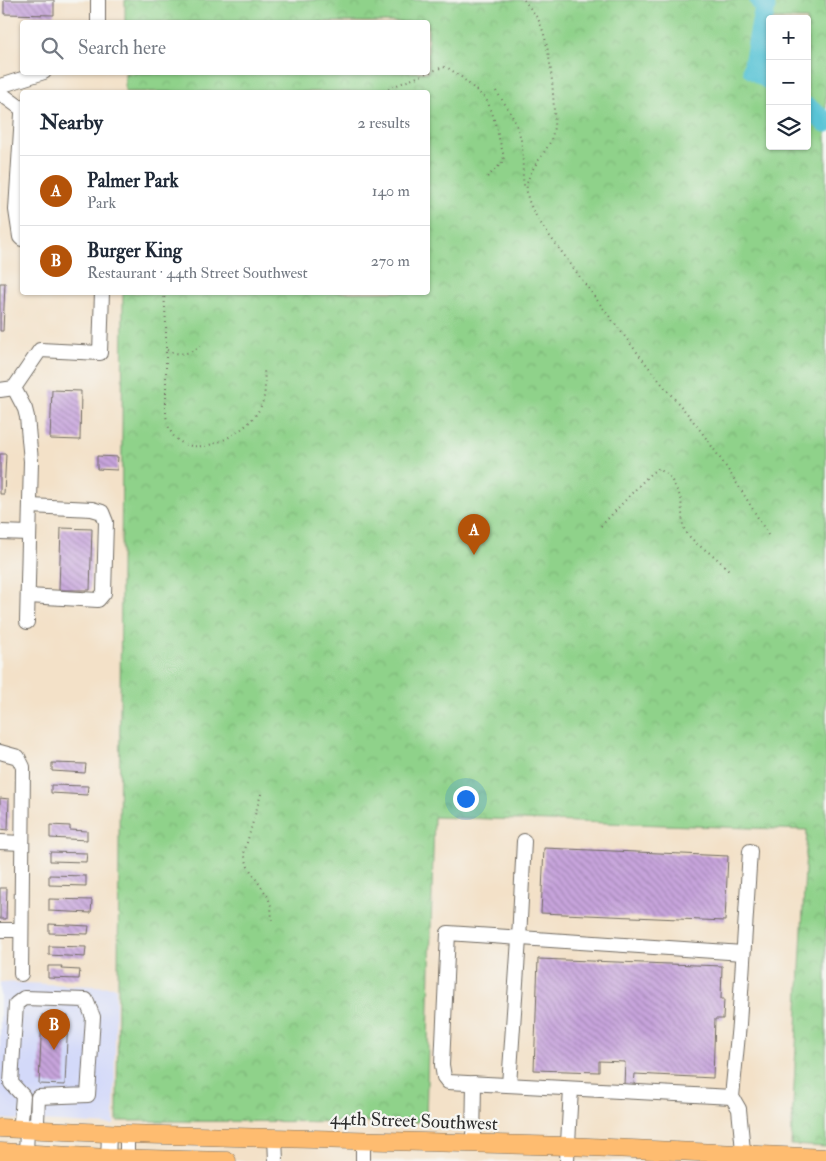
<!DOCTYPE html>
<meta charset="utf-8">
<style>
body{margin:0;font-family:"IM FELL Double Pica",serif;background:#f2f2f3;color:#1f2937}
.controls{position:absolute;right:15px;top:15px;display:grid;overflow:hidden;border-radius:5px;box-shadow:0 1px 4px #0004}
.controls button{width:45px;height:45px;display:grid;place-items:center;padding:0;border:0;border-bottom:1px solid #e0e1e3;background:#fff;color:#1f2937;font:25px sans-serif}
.you{position:absolute;left:465px;top:798px;width:18px;height:18px;margin:-12px;border:4px solid #fff;border-radius:50%;background:#1a73e8;box-shadow:0 0 0 8px #1a73e833}
.badge{display:grid;place-items:center;width:32px;height:32px;border-radius:50%;background:#b45309;color:#fff;font-size:16px;font-weight:700}
.pin{position:absolute;translate:-50% -41px;filter:drop-shadow(0 1px 2px #0008)}
.pin::after{content:'';position:absolute;top:26px;width:18px;height:15px;background:inherit;clip-path:polygon(0 0,100% 0,50% 100%)}
.list{margin:0;padding:0;list-style:none}
h2{display:flex;justify-content:space-between;align-items:center;height:65px;margin:0;padding:0 20px;font-size:21px}
h2 small{font-size:16px;font-weight:400;color:#747a83}
.list li{display:grid;grid-template-columns:32px 1fr auto;gap:15px;align-items:center;box-sizing:border-box;height:70px;padding:0 20px;border-top:1px solid #e0e1e3}
.list b{display:block;font-size:19px;white-space:nowrap}
.list p{margin:0;font-size:16px;white-space:nowrap;color:#747a83}
.list em{font-size:16px;font-style:normal;color:#747a83}
.icon{flex:none;width:28px;height:28px;fill:none;stroke:currentColor;stroke-width:2;stroke-linecap:round;stroke-linejoin:round}
.map{position:relative;flex:none;width:826px;height:1161px;overflow:hidden}
.search{position:absolute;background:#fff;box-shadow:0 1px 4px #0004;left:20px;top:20px;width:410px;height:55px;display:flex;align-items:center;gap:12px;box-sizing:border-box;padding:0 18px;border-radius:5px;color:#747a83;font-size:19px}
.panel{position:absolute;background:#fff;box-shadow:0 1px 4px #0004;left:20px;top:90px;width:410px;height:205px;border-radius:5px}
.map>svg:first-child{display:block}
.built{fill:#d3d9f9}
.park{fill:url(#park-crowns);stroke:#5d7e5a;fill-rule:evenodd}
.lines{fill:none;stroke-linecap:round;stroke-linejoin:round}
.river{stroke:#5ac4d6;stroke-width:21}
.building{fill:url(#building-back-hatch)}
.minor-casing{stroke:#716b62;stroke-width:16}
.major-casing{stroke:#716b62;stroke-width:19}
.path{stroke:#716b62;stroke-width:2;stroke-dasharray:1 4;stroke-linecap:butt}
.minor{stroke:#fff;stroke-width:14}
.major{stroke:#febc70;stroke-width:18}
.labels{text-anchor:middle;stroke-width:4.5;stroke-linejoin:round;paint-order:stroke}
.street-label{font-size:19px;fill:#2b2b2b;stroke:#f6f6f2}
</style>
<div class="map">
<svg width="826" height="1161" viewBox="0 0 826 1161">
<defs>
<pattern id="park-crowns" width="20" height="18" patternUnits="userSpaceOnUse" patternTransform="scale(1.25)"><rect width="20" height="18" fill="#8fd28a"/><path d="M2 6a3 3 0 1 1 6 0M12 15a3 3 0 1 1 6 0" fill="none" stroke="#7cb477"/></pattern>
<pattern id="building-back-hatch" width="6" height="6" patternUnits="userSpaceOnUse" patternTransform="scale(1.25)"><rect width="6" height="6" fill="#c7a4dc"/><path d="M-1 5l2 2M0 0l6 6M5-1l2 2" fill="none" stroke="#a286b3"/></pattern>
</defs>
<rect width="100%" height="100%" fill="#f6f6f2"/>
<filter id="ink" filterUnits="userSpaceOnUse"><feTurbulence type="fractalNoise" baseFrequency=".02" numOctaves="2"/><feDisplacementMap in="SourceGraphic" scale="10" xChannelSelector="R" yChannelSelector="G"/><feConvolveMatrix kernelMatrix="1 2 1 2 8 2 1 2 1" color-interpolation-filters="sRGB"/></filter>
<filter id="wash" filterUnits="userSpaceOnUse"><feTurbulence type="fractalNoise" baseFrequency=".0096" numOctaves="4" result="noise"/><feDisplacementMap in="SourceGraphic" scale="20" xChannelSelector="R" yChannelSelector="G"/><feGaussianBlur stdDeviation="1.12" result="paint"/><feColorMatrix in="noise" values="0 0 0 0 0 0 0 0 0 0 0 0 0 0 0 0 0 1.4 0 .05"/><feComposite in="paint" operator="in"/></filter>
<g filter="url(#wash)">
<rect width="100%" height="100%" fill="#f3e1c8"/>
<polygon class="built" points="0,982 116,987 114,1125 0,1119"/>
<path class="park" d="M125,0h701v1147l-35,-2 16,-315 -373,-13 -8,305 -309,-1 6,-828 305,-1v-200h-303v-19l303,-1v-50h-303zM770,19h37v127h-37z"/>
<g class="lines">
<g class="river">
<polyline points="760,0 765,7 753,69 770,80"/>
<polyline points="807,108 826,122"/>
</g>
</g>
<g id="blocks">
<g class="building">
<polygon points="4,0 54,0 54,15 4,14"/>
<polygon points="0,283 5,283 3,331 0,331"/>
<polygon points="52,390 81,391 80,440 50,439"/>
<polygon points="0,454 6,454 4,494 0,494"/>
<polygon points="97,456 118,457 117,470 97,469"/>
<polygon points="61,528 92,529 90,590 59,590"/>
<polygon points="52,763 86,764 85,773 52,771"/>
<polygon points="51,785 88,786 87,795 51,793"/>
<polygon points="0,798 9,799 8,830 0,829"/>
<polygon points="50,825 70,826 70,830 87,831 87,840 50,838"/>
<polygon points="544,848 728,856 725,921 541,913"/>
<polygon points="50,852 87,853 86,862 50,861"/>
<polygon points="49,875 86,876 86,886 49,885"/>
<polygon points="0,888 7,888 6,919 0,919"/>
<polygon points="49,899 92,900 91,913 49,911"/>
<polygon points="49,924 89,926 88,934 49,933"/>
<polygon points="49,946 86,947 85,957 49,955"/>
<polygon points="538,959 722,966 721,999 724,999 723,1019 715,1019 713,1078 635,1074 634,1085 624,1085 625,1062 599,1061 599,1072 534,1070"/>
<polygon points="48,966 62,966 61,969 80,970 79,979 48,978"/>
<polygon points="42,1015 68,1016 65,1085 39,1084"/>
</g>
</g>
</g>
<g filter="url(#ink)">
<use href="#blocks" fill-opacity="0" stroke="#716b62" stroke-width="1"/>
<g class="lines">
<defs>
<g id="minor">
<polyline points="98,22 98,0"/>
<polyline points="0,86 44,72"/>
<polyline points="0,93 22,109"/>
<polyline points="22,114 16,210 20,237 22,239"/>
<polyline points="14,388 25,409 27,417 31,461 27,622"/>
<polyline points="0,390 14,388 40,350 100,353 102,292"/>
<polyline points="0,532 29,533"/>
<polyline points="28,596 98,600 104,593 106,522 102,512 92,509 30,506"/>
<polyline points="0,752 18,757 23,767 21,974"/>
<polyline points="0,842 22,843"/>
<polyline points="0,930 21,930"/>
<polyline points="509,1085 519,939 524,841"/>
<polyline points="732,1097 448,1082 444,1077 442,1065 448,933 743,953"/>
<polyline points="275,1138 276,1161"/>
<polyline points="473,1143 474,1083"/>
<polyline points="26,1154 27,1129 21,1121 23,1096 11,1083 16,1004 24,998 86,1000 93,1017 88,1095 38,1097 37,1122 27,1129"/>
<polyline points="108,1161 109,1133"/>
<polyline points="127,1161 127,1134"/>
<polyline points="363,1161 363,1140"/>
<polyline points="567,1161 571,1089"/>
<polyline points="744,1161 739,1109 732,1097 739,1024 750,851"/>
</g>
<g id="major">
<polyline points="0,1128 127,1134 568,1146 826,1158"/>
<polyline points="0,1152 108,1158 227,1161"/>
</g>
</defs>
<use href="#minor" class="minor-casing"/>
<use href="#major" class="major-casing"/>
<g class="path">
<path d="M524,0c5,7 12,15 16,23 10,24 13,62 14,89 1,10 0,21 -4,30 -7,16 -26,31 -23,51 2,18 23,43 34,58 34,47 69,93 105,138 9,11 19,21 27,32 28,36 52,74 75,114"/>
<path d="M496,91c12,17 24,35 26,56 2,14 -1,28 3,42"/>
<polyline points="384,92 397,85 443,67 448,68 460,76 486,99 492,112 504,157 502,163 485,179"/>
<path d="M164,292l2,32v90c5,59 81,26 96,-10 4,-11 3,-23 2,-34"/>
<path d="M167,350c13,7 27,3 36,-7"/>
<polyline points="601,526 651,473 658,469 669,475 681,498 683,526 686,533 697,544 714,556 731,572"/>
<polyline points="261,794 244,853 248,867 268,897 271,906 272,920"/>
</g>
<use href="#minor" class="minor"/>
<use href="#major" class="major"/>
</g>
</g>
<g class="labels">
<g class="street-label">
<text transform="translate(414 1120) rotate(2)" y="7">44th Street Southwest</text>
</g>
</g>
</svg>
<div class="controls">
<button>+</button>
<button>−</button>
<button><svg class="icon" aria-label="layers" viewBox="0 0 24 24"><path d="M12 4l9 5-9 5-9-5zM3 14l9 5 9-5"/></svg></button>
</div>
<div class="you"></div>
<div class="pin badge" style="left:474px;top:555px">A</div>
<div class="pin badge" style="left:54px;top:1050px">B</div>
<div class="search"><svg class="icon" aria-label="search" viewBox="0 0 24 24"><circle cx="10" cy="10" r="6"/><path d="M15 15l6 6"/></svg>Search here</div>
<section class="panel">
<h2>Nearby<small>2 results</small></h2>
<ul class="list">
<li><span class="badge">A</span><div><b>Palmer Park</b><p>Park</p></div><em>140 m</em></li>
<li><span class="badge">B</span><div><b>Burger King</b><p>Restaurant · 44th Street Southwest</p></div><em>270 m</em></li>
</ul>
</section>
</div>
